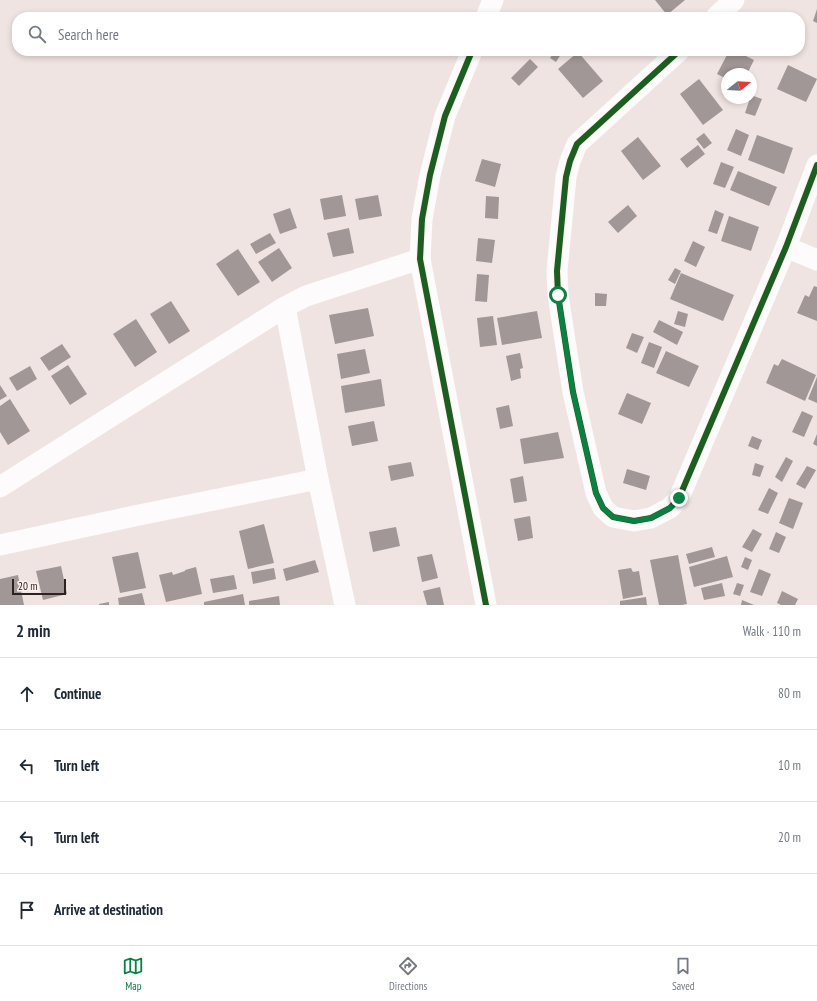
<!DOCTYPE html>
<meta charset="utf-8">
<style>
body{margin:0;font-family:"PT Sans Narrow",sans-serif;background:#f2f2f3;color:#1f2937}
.compass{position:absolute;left:721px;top:68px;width:36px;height:36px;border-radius:50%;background:#fff;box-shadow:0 2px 6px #0003;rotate:72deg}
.scale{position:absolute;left:12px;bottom:10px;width:54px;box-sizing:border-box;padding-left:4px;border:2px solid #2b2322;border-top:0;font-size:11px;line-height:14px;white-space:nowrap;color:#2b2322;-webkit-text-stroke:3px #fdf0ed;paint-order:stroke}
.stop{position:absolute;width:12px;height:12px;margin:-9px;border:3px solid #0b8043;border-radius:50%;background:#fff}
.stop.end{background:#0b8043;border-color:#fff;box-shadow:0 1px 4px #0008}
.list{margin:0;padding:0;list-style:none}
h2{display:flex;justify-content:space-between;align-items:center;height:52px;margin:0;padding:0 16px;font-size:17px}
h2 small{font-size:13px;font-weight:400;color:#747a83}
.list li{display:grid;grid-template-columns:26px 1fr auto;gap:12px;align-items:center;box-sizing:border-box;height:72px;padding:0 16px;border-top:1px solid #e0e1e3}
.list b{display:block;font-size:15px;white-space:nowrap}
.list em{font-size:13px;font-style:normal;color:#747a83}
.icon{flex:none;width:22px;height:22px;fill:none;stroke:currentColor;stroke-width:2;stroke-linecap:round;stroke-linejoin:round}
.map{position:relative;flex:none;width:817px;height:605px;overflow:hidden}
.search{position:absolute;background:#fff;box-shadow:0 2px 6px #0003;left:12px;right:12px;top:12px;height:44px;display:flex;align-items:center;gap:10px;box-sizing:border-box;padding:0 14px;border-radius:16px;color:#747a83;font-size:15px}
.sheet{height:340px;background:#fff}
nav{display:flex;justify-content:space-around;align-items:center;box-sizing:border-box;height:56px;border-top:1px solid #e0e1e3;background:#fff;font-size:11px;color:#747a83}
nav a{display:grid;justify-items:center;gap:2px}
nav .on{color:#0b8043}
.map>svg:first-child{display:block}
.building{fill:#a09796}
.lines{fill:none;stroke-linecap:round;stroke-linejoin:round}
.minor{stroke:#fdfbfb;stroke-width:21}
.cycleway-casing{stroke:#fdf0ed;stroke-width:8}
.cycleway{stroke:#1b5e20;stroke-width:6}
.route{stroke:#0b8043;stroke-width:5}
</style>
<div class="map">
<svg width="817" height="605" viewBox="0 0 817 605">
<rect width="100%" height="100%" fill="#f0e4e2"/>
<g class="building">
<polygon points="655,0 685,0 667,15"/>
<polygon points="817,9 817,23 813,21"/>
<polygon points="555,51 563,51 556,62 550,58"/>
<polygon points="729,51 736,51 754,60 747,74 727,74 727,79 717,74"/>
<polygon points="578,52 603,81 583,98 558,69"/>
<polygon points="530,59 538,67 519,86 511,78"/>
<polygon points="788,65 817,79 806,102 777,89"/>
<polygon points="699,79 723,110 703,125 680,94"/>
<polygon points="751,95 762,99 755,116 745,113 750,98 751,98"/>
<polygon points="736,129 749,135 741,156 727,150"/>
<polygon points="704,133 712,143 704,149 696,139"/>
<polygon points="757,135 793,148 784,174 748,160"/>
<polygon points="638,137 661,166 643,180 621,151"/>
<polygon points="698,145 705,154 687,168 680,159"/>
<polygon points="482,159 501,164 495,187 475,181"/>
<polygon points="721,162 734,167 725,188 713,184"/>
<polygon points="738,171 777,187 769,206 730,190"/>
<polygon points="342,195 346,216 324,220 320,199"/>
<polygon points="378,195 382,216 359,220 355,199"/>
<polygon points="486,196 499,197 498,219 485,218"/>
<polygon points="628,205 637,216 618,233 608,222"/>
<polygon points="290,208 297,228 280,234 273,214"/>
<polygon points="715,210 724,214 717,234 708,231"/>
<polygon points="729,216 759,227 751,251 721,241"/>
<polygon points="349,228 354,253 333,257 327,233"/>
<polygon points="270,233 276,243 256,254 250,244"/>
<polygon points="478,238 495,240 492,263 476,261"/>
<polygon points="693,241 705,247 696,267 684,261"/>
<polygon points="279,248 292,268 272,282 258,262"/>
<polygon points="238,249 260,282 238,296 216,264"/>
<polygon points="675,268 681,271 675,284 668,280"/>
<polygon points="681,273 734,295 723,321 670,299"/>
<polygon points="477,274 489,275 487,302 475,301"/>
<polygon points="814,286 817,287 817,321 797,313 805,295 809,297"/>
<polygon points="595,293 607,294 606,306 595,306"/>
<polygon points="171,301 190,331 169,344 150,314"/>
<polygon points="368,308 374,336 335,344 329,315"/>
<polygon points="537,311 542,338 502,345 497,318"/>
<polygon points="678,311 688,314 685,327 674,324"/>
<polygon points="493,316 497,345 480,347 477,318"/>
<polygon points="136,319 157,352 135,367 113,334"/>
<polygon points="659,320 683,332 677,345 653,332"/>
<polygon points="632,333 644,337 637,353 626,348"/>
<polygon points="649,342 662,347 654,368 641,363"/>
<polygon points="62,344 71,357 49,371 40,358"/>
<polygon points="365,349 370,373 341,379 337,354"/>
<polygon points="666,351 699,366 689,387 656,373"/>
<polygon points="520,353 523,368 520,369 521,378 511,381 506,356"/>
<polygon points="782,359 816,375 805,401 766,383 774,364 778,366"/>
<polygon points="68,365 87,394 70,405 51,376"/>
<polygon points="30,366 37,379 17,391 9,378"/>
<polygon points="817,377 817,403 808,399"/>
<polygon points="381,379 385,406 345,413 341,386"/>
<polygon points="0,385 7,396 0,400"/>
<polygon points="627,393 651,403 642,424 618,414"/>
<polygon points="10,399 30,431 8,445 0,432 0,406"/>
<polygon points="509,405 513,426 500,429 496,408"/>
<polygon points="802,411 813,416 804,437 792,432"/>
<polygon points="374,421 378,441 352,446 348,426"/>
<polygon points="558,432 564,458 524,464 520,439"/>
<polygon points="817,434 817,446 813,444"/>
<polygon points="752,436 762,440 758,450 748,446"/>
<polygon points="786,457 793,461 782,482 775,477"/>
<polygon points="411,462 414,476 391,481 388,466"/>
<polygon points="755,463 764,466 760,477 752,475"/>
<polygon points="807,466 816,470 805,489 796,484"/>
<polygon points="627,469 650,476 646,490 623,483"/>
<polygon points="523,476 527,501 514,503 510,479"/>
<polygon points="769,488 778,493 768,514 758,510"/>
<polygon points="789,498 803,503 793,529 779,523"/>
<polygon points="530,516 533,538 518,541 514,519"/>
<polygon points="264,524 274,563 248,569 239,531"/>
<polygon points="396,527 400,546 373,552 369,532"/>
<polygon points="753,529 762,534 752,552 742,547"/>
<polygon points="776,532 786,537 779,553 769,549"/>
<polygon points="712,547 715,557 689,564 686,554"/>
<polygon points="138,552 146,588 120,593 112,557"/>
<polygon points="432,554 438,578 422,582 417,557"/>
<polygon points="678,555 687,604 682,605 659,605 650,560"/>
<polygon points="727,556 733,577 694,587 689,567"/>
<polygon points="745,557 752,560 748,570 741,567"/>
<polygon points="315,560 319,572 286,581 283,569"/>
<polygon points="61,566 67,594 43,600 36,571"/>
<polygon points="196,567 202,594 166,602 159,575 172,572 173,575 185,571 185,570"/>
<polygon points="274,568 276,579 253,584 251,572"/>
<polygon points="631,568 633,572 639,571 643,595 623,599 618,570"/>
<polygon points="759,569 771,574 762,596 750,592"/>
<polygon points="18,575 24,605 0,605 0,579"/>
<polygon points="234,575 237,589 213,593 210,579"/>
<polygon points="722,583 725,596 704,600 701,588"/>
<polygon points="737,583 744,585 740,596 733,594"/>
<polygon points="440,587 444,605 427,605 423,591"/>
<polygon points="782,591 798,599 795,605 781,605 777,603"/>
<polygon points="142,593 145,605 119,605 118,598"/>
<polygon points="243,594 245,605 204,605 204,602"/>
<polygon points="279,596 280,605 249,605 249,601"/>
<polygon points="646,597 647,605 620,605 620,601"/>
<polygon points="742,600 754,605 741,605"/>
<polygon points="109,602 109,605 99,605 99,604"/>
</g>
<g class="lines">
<g class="minor">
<polyline points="486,17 493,0"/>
<polyline points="716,17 734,0"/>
<polyline points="472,51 445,116 430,175 422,219 420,259 486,605"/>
<polyline points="679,51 577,144 570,161 566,177 557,271 558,295 573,392 596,493 603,508 613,517 634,521 651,518 670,508 679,498 786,247 817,165"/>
<polyline points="786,247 817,260"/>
<polyline points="285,307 318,479 345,605"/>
<polyline points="0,487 126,407 285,307 306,296 420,259"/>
<polyline points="0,545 139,515 318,479"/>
</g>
<defs>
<g id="cycleway">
<polyline points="472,51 445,116 430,175 422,219 420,259 486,605"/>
<polyline points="679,51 577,144 570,161 566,177 557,271 558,295 573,392 596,493 603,508 613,517 634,521 651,518 670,508 679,498 786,247 817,165"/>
</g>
</defs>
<use href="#cycleway" class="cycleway-casing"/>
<use href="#cycleway" class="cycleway"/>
</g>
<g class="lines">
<polyline class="route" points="558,295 573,392 596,493 603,508 613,517 634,521 651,518 670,508 679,498"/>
</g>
</svg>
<svg class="compass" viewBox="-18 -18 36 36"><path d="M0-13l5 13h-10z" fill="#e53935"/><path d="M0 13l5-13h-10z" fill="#747a83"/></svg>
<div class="scale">20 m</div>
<div class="stop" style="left:558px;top:295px"></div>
<div class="stop end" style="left:679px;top:498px"></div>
<div class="search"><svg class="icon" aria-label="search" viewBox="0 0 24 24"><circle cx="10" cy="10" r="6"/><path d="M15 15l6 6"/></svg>Search here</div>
</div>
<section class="sheet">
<h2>2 min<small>Walk · 110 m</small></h2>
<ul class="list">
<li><svg class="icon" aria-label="ahead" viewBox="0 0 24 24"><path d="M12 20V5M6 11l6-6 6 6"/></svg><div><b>Continue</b></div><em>80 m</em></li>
<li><svg class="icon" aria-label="left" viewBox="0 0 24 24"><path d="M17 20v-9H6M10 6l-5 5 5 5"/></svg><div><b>Turn left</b></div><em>10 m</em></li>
<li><svg class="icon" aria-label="left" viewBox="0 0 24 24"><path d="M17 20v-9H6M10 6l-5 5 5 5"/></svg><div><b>Turn left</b></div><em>20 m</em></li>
<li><svg class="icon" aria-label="arrive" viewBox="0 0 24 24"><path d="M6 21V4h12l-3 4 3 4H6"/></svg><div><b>Arrive at destination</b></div></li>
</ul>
</section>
<nav>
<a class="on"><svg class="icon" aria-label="map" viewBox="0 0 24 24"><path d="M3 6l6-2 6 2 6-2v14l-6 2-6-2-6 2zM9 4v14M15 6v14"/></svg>Map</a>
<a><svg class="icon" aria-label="directions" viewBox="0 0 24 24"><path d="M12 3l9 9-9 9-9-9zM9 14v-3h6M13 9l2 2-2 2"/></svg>Directions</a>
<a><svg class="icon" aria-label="saved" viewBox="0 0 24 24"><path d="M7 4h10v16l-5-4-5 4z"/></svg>Saved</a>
</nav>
